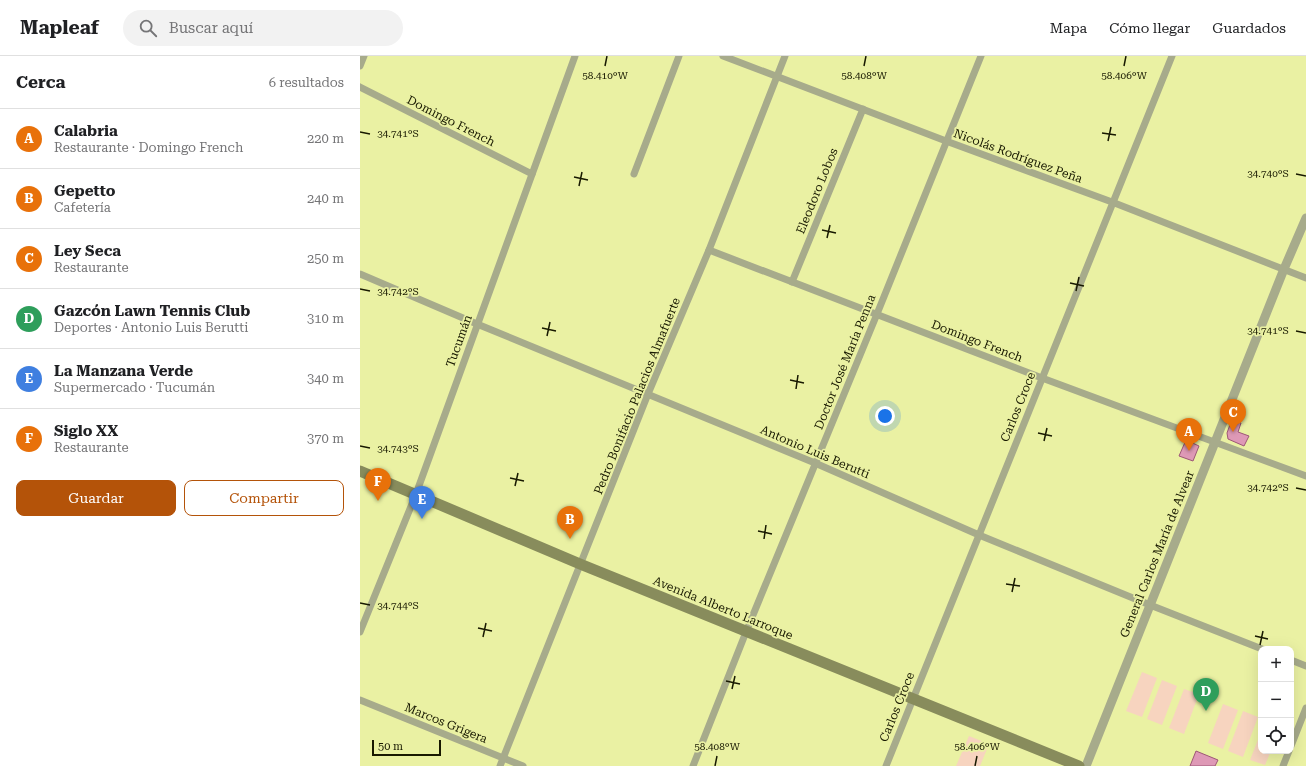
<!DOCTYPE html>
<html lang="es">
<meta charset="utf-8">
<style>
body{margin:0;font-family:"Roboto Serif",serif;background:#f2f2f2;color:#202124}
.controls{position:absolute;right:12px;bottom:12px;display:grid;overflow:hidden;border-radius:8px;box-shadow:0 4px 16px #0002}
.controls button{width:36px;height:36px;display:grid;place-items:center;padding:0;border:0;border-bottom:1px solid #e0e0e0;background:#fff;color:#202124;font:20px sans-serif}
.scale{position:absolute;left:12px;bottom:10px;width:69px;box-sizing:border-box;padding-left:4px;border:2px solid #181900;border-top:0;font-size:11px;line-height:14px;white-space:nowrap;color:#181900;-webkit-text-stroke:3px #eaf1a3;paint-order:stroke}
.you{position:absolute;left:525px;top:360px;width:14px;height:14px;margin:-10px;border:3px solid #fff;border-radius:50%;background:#1a73e8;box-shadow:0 0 0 6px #1a73e833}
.badge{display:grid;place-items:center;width:26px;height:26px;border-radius:50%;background:#b45309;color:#fff;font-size:13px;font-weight:700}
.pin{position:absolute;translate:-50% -33px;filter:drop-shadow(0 1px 2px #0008)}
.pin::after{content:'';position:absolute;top:21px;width:14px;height:12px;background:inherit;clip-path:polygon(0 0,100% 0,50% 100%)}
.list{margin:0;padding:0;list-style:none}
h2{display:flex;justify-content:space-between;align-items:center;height:52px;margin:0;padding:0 16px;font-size:17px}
h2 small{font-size:13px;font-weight:400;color:#757577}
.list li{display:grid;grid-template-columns:26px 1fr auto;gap:12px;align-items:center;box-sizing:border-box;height:60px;padding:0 16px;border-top:1px solid #e0e0e0}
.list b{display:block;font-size:15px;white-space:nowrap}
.list p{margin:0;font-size:13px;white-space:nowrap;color:#757577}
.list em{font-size:13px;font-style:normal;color:#757577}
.actions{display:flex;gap:8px;padding:12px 16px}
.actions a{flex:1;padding:9px 0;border:1px solid #b45309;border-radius:8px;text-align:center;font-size:14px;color:#b45309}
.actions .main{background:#b45309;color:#fff}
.icon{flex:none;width:22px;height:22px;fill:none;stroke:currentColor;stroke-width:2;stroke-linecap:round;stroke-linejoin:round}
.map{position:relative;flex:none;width:946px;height:710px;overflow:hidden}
header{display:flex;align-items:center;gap:24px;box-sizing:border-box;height:56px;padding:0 20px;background:#fff;border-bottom:1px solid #e0e0e0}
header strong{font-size:19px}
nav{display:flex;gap:22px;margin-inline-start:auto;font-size:14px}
.search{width:280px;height:36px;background:#f2f2f2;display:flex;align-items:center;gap:10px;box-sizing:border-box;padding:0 14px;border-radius:22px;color:#757577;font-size:15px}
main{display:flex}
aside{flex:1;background:#fff}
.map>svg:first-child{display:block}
.green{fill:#f7d4bf}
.building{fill:#de99b6;stroke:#9d5776}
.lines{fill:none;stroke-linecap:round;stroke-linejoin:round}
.minor{stroke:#a7ab8b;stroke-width:7}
.tertiary{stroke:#a7ab8b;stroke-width:9}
.secondary{stroke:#888c5c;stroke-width:11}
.ticks{fill:none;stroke:#181900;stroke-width:1.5}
.labels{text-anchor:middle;stroke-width:3.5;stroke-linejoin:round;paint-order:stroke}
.street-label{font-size:12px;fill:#181900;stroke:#eaf1a3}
.ticks-label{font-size:10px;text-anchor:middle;fill:#181900;stroke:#eaf1a3;stroke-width:3.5;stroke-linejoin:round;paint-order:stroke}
</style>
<header>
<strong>Mapleaf</strong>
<div class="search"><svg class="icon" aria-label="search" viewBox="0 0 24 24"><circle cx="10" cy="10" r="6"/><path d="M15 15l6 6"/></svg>Buscar aquí</div>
<nav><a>Mapa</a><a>Cómo llegar</a><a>Guardados</a></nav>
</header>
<main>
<aside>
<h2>Cerca<small>6 resultados</small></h2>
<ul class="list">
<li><span class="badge" style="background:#e8710a">A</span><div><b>Calabria</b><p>Restaurante · Domingo French</p></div><em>220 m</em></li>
<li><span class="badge" style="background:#e8710a">B</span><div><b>Gepetto</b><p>Cafetería</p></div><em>240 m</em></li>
<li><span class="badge" style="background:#e8710a">C</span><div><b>Ley Seca</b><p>Restaurante</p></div><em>250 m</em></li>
<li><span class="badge" style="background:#2e9e5b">D</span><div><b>Gazcón Lawn Tennis Club</b><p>Deportes · Antonio Luis Berutti</p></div><em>310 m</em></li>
<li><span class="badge" style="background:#3f7fe0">E</span><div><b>La Manzana Verde</b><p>Supermercado · Tucumán</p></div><em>340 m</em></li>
<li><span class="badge" style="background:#e8710a">F</span><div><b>Siglo XX</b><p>Restaurante</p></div><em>370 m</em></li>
</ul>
<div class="actions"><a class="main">Guardar</a><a>Compartir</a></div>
</aside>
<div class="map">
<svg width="946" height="710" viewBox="0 0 946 710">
<rect width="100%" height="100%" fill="#eaf1a3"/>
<g class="green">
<polygon points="782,616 797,622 782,661 766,655"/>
<polygon points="802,624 817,630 802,669 787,663"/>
<polygon points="824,633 839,638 824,678 809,672"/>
<polygon points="863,648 878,654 863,693 848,687"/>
<polygon points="883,655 898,661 883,701 868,695"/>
<polygon points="901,676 901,695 911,695 905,709 890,704"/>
<polygon points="609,680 629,688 620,710 596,710"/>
</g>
<g class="building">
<polygon points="872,363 881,367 878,376 889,380 884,390 868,383 867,377"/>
<polygon points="826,384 839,390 833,405 819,400"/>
<polygon points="836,695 858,704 855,710 830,710"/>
</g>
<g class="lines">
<g class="minor">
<polyline points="363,0 586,85 752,146 946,222"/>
<polyline points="0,10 4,0"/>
<polyline points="0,31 172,118"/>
<polyline points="274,118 319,0"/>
<polyline points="349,194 682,322 946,420"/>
<polyline points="0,218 117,268 455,407 619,479 790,549 902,593"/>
<polyline points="432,226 503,53"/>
<polyline points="0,576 56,438 215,0"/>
<polyline points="931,604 946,610"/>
<polyline points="0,644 163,710"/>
<polyline points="931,690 946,652"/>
<polyline points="140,710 288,338 349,194 425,0"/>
<polyline points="333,710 386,576 517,258 621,0"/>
<polyline points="526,710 812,0"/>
<polyline points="923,710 929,695"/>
</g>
<polyline class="tertiary" points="726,710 924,213 946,162"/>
<polyline class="secondary" points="0,415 220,508 719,710"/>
</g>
<path class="ticks" d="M245,10l2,-10M504,10l2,-10M764,10l2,-10M0,76l10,2M742,77l14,2M748,85l3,-14M936,118l10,2M214,121l14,3M219,130l3,-14M462,174l14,3M467,182l3,-13M710,227l14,3M0,233l10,2M716,235l3,-14M182,272l14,3M936,275l10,2M187,280l3,-14M430,324l14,3M436,333l2,-14M678,377l14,3M684,385l3,-13M0,390l10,2M150,422l14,3M155,430l3,-13M936,432l10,2M398,475l14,3M404,483l2,-14M646,528l14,2M652,536l3,-14M0,547l10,2M118,572l14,3M895,580l13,3M123,581l3,-14M900,589l3,-14M366,625l14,3M372,633l3,-13M355,710l2,-10M615,710l2,-10"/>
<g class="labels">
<g class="street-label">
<text transform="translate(91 65) rotate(27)" y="4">Domingo French</text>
<text transform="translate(658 100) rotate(20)" y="4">Nicolás Rodríguez Peña</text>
<text transform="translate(457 135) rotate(-68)" y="4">Eleodoro Lobos</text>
<text transform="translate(99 285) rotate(-70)" y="4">Tucumán</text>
<text transform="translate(617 285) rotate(21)" y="4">Domingo French</text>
<text transform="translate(485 306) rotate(-68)" y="4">Doctor José María Penna</text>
<text transform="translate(277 340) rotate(-68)" y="4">Pedro Bonifacio Palacios Almafuerte</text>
<text transform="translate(658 351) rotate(-68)" y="4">Carlos Croce</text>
<text transform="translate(455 396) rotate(23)" y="4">Antonio Luis Berutti</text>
<text transform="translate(797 498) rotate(-68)" y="4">General Carlos María de Alvear</text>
<text transform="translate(363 552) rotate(22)" y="4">Avenida Alberto Larroque</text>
<text transform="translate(537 651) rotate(-68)" y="4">Carlos Croce</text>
<text transform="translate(86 667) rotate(22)" y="4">Marcos Grigera</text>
</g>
</g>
<g class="ticks-label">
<text x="245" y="23">58.410°W</text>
<text x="504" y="23">58.408°W</text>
<text x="764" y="23">58.406°W</text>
<text x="38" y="81">34.741°S</text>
<text x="908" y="121">34.740°S</text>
<text x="38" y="239">34.742°S</text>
<text x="908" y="278">34.741°S</text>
<text x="38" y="396">34.743°S</text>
<text x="908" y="435">34.742°S</text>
<text x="38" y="553">34.744°S</text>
<text x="357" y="694">58.408°W</text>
<text x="617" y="694">58.406°W</text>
</g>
</svg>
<div class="controls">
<button>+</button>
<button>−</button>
<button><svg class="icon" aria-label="locate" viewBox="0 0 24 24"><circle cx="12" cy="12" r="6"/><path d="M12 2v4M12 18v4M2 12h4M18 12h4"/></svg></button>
</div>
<div class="scale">50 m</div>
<div class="you"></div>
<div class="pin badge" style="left:829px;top:395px;background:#e8710a">A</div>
<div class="pin badge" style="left:210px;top:483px;background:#e8710a">B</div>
<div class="pin badge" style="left:873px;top:376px;background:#e8710a">C</div>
<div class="pin badge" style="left:846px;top:655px;background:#2e9e5b">D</div>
<div class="pin badge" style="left:62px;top:463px;background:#3f7fe0">E</div>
<div class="pin badge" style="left:18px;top:445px;background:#e8710a">F</div>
</div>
</main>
